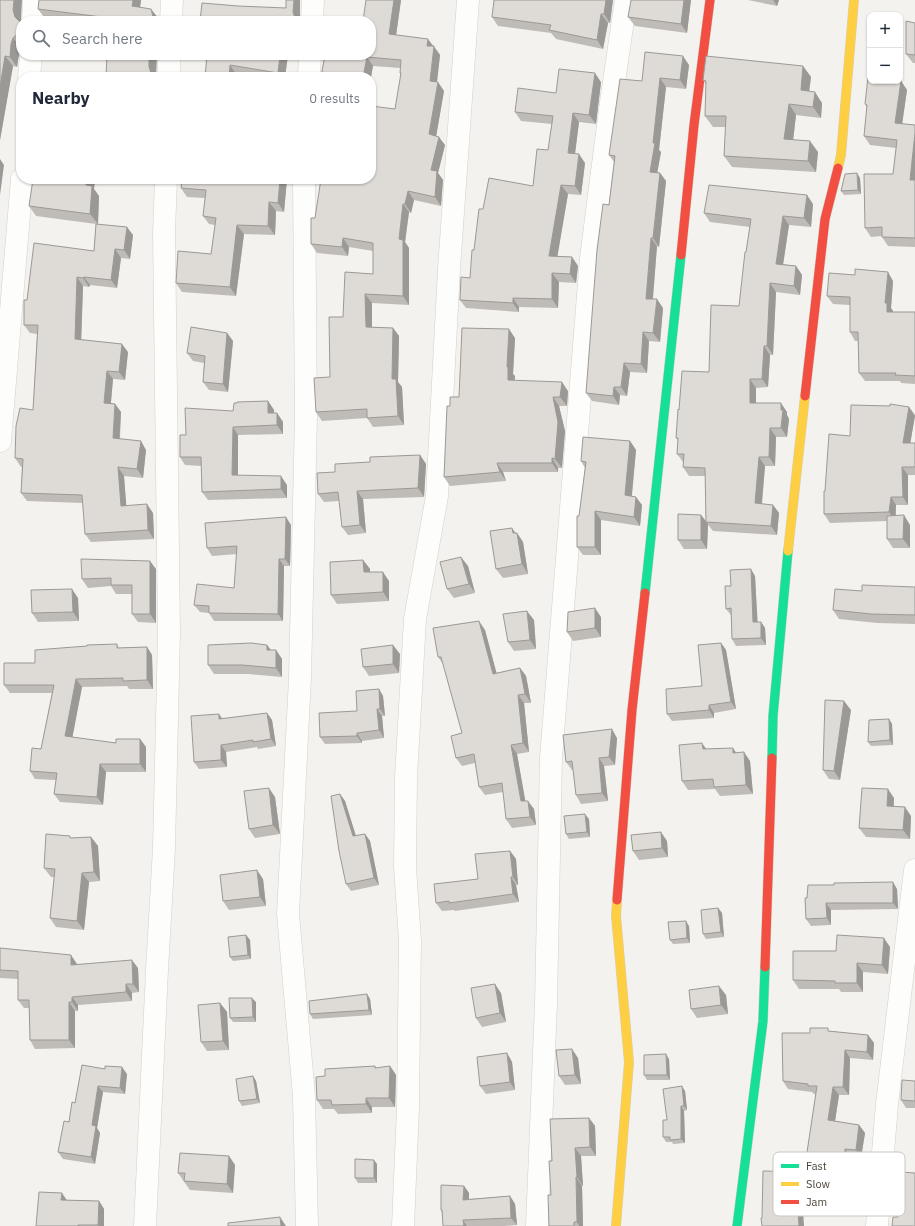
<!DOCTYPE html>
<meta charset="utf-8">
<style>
body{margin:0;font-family:"IBM Plex Sans",sans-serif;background:#f6f6f7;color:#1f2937}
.controls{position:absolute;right:12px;top:12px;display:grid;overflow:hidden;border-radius:8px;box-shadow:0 1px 3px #0004}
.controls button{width:36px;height:36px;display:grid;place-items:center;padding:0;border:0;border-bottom:1px solid #e0e1e3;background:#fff;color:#1f2937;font:20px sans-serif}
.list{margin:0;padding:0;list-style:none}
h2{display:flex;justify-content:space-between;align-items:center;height:52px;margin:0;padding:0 16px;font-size:17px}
h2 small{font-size:13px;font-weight:400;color:#747a83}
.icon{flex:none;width:22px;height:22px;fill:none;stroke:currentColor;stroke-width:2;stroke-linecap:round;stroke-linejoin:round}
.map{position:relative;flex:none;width:915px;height:1226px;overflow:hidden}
.search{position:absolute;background:#fff;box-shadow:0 1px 3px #0004;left:16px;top:16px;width:360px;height:44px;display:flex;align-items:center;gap:10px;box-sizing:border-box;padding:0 14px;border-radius:16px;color:#747a83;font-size:15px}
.panel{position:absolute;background:#fff;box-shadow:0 1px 3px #0004;left:16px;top:72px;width:360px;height:112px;border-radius:16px}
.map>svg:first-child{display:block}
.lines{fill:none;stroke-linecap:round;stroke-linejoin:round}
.street-casing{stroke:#d2d0cb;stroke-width:23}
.fast-casing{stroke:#d3cfc5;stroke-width:10}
.slow-casing{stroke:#d3cfc5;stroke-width:10}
.jam-casing{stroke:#d3cfc5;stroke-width:10}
.street{stroke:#fdfdfc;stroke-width:22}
.fast{stroke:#16e098;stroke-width:9}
.slow{stroke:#ffcf43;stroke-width:9}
.jam{stroke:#f24e42;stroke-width:9}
.wall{fill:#bfbcb8}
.shaded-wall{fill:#9b9996}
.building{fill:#dedbd6;stroke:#9b9996}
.key{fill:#fff;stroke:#c9c7c4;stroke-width:1}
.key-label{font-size:11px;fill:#4b4439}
</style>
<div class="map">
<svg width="915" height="1226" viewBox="0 0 915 1226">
<rect width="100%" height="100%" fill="#f4f2ee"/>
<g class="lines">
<defs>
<g id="street">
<polyline points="33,21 34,0"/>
<polyline points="171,21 172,0"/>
<polyline points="312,21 313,0"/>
<polyline points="29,77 31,55"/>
<polyline points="169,77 169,55"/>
<polyline points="309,77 310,55"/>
<polyline points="304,179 306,416 300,678 288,914 304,1096 307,1226"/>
<polyline points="0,441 22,179"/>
<polyline points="145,1226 157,970 164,848 169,633 164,232 166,179"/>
<polyline points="403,1226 408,1107 410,941 405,867 406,777 415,619 437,496 449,269 468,0"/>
<polyline points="537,1226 546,1003 551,758 591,258 611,102 626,0"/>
<polyline points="877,1226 887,1104 915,870"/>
</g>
<g id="fast">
<polyline points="645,593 681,255"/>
<polyline points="772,758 773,716 788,551"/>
<polyline points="737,1226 763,1021 765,967"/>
</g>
<g id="slow">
<polyline points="838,168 841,155 854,0"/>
<polyline points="788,551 805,396"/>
<polyline points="616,1226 629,1062 616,916 617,900"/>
</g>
<g id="jam">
<polyline points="681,255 694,125 710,0"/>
<polyline points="805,396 825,219 838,168"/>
<polyline points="617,900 632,710 645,593"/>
<polyline points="765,967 772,758"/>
</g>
</defs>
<use href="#street" class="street-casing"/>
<use href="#fast" class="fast-casing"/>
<use href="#slow" class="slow-casing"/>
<use href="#jam" class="jam-casing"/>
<use href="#street" class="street"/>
<use href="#fast" class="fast"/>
<use href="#slow" class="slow"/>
<use href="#jam" class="jam"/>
</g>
<g class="wall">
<polygon points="0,0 21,20 21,48 19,54 17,67 13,66 0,140"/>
<polygon points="39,0 141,0 140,7 159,19 159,21 55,21 46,20 38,9"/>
<polygon points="366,0 401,0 396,35 434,46 440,55 437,82 444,91 436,136 445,145 438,173 443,180 441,206 414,200 411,213 409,212 405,242 409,248 409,305 372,303 372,327 393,328 399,336 398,382 402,387 404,425 373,427 367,418 322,421 316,412 330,377 343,317 373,274 373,251 349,247 348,256 317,253 311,244 315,218 347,182 395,109 401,75 400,73 400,68 373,66 371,77 321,77 324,56 322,55 371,55"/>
<polygon points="613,0 610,23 608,23 603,49 556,39 551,33 498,26 492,17"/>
<polygon points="691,0 687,33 635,26 628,17"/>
<polygon points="748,0 779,0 777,6"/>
<polygon points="915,23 915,63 913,63 906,54"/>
<polygon points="207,55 288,55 285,77 256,77 236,74 236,77 205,77"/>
<polygon points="689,65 686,89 666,87 659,150 661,152 657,172 660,173 666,181 659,247 657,246 653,299 663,308 660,342 649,341 647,373 630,372 627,396 620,395 619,405 592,401 586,393 614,162 609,155 642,81"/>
<polygon points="803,66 811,77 809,91 822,103 821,118 796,115 793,140 818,152 816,172 732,167 724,156 726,127 713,127 705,116 706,84 703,80"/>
<polygon points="901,81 907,90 902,124 915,125 915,247 888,246 882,237 882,236 871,237 865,228 893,174 896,148 870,145 864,136 867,108 865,104"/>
<polygon points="601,82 596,124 579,122 575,153 585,163 581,195 568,194 557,256 572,257 578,266 576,283 559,282 558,308 519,307 519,312 466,308 460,300 470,278 474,250 483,209 533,186 548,150 552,124 521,121 515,112 556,93"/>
<polygon points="860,178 861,194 844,195 841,191"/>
<polygon points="33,179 95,179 94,189 99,196 98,224 133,235 130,259 121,258 117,288 90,285 89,287 83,286 81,339 128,352 125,380 113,379 111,403 115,404 121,412 120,439 146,450 143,478 124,476 126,506 153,513 154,539 91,542 85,534 83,503 27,501 21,493 22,467 21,467 15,458 33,410 37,334 30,333 24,325 27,300 94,251 96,224 36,216 29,206"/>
<polygon points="182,179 287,179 284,212 276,211 275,235 244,234 236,296 182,292 176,283 211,254 215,225 209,224 203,216 205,198 187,197 181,188"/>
<polygon points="813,204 811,227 789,225 783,264 796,266 802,275 800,295 776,292 773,355 770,355 768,387 756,388 756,403 787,412 787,415 789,419 787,437 776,437 775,466 765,466 762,504 773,505 779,513 777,535 713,531 706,522 705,476 689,476 683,467 683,462 677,454 678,440 676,438 679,410 709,372 739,306 750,227 710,222 704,213"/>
<polygon points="893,281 891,308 893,311 893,312 915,312 915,384 901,383 900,381 865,381 859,373 858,341 855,341 850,332 850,305 833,304 827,296"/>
<polygon points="227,333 233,341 228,392 209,390 203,382 204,363 193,361 187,353"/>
<polygon points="515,338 513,374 515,376 514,381 568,391 567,406 559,406 565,431 562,468 558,468 558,472 503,472 506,481 450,486 444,477 450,406"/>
<polygon points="268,401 274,410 274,413 277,413 283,422 283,434 238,435 238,475 287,485 287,498 208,500 202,492 202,466 185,465 180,457 186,435 233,411 237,403"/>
<polygon points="909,407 915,415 910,443 915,443 915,475 908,475 908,505 896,505 896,516 910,525 910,548 893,548 887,539 887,521 830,523 824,514 825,491 850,436"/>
<polygon points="630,441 636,450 632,496 642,505 640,526 601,520 601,555 583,555 577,547 579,516 585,468 581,461"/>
<polygon points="420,455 426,464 424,497 363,499 366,533 348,535 342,527 339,501 324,502 318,494 335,472 370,462"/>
<polygon points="701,515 708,524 707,549 684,549 678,540"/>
<polygon points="291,525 290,566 284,566 283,621 214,621 209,613 200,612 194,605 234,588 237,554 212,556 207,548"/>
<polygon points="515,533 517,533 523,542 528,574 503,578 496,569"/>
<polygon points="363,560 370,569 370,572 389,581 389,601 337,604 331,595"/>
<polygon points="468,566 475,593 454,598 447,589"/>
<polygon points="156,569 156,623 138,622 132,614 132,594 116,594 111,586 88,588 82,579"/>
<polygon points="755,576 757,622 761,622 765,628 766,645 736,646 732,639 731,615 726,609 731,586"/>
<polygon points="915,587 915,624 877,623 839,619 833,610"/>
<polygon points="78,598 79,621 38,622 32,613"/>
<polygon points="601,617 601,637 573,641 567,632"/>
<polygon points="534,620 536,649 514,651 508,642"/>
<polygon points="485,630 496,673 520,668 526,676 531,703 524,703 529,752 517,754 525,801 534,809 536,825 512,828 506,819 503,792 485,795 479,787 475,763 462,766 456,758 462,733 444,665 438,657"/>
<polygon points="721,643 726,650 736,709 714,713 714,718 672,721 667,714 702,686"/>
<polygon points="117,644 119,648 147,647 152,655 153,689 129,689 127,686 82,687 72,737 116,743 140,739 146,747 146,772 106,772 103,805 60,802 54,794 56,780 35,779 30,771 41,749 52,693 10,693 4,685 35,663"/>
<polygon points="267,645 271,650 276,650 282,659 282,677 249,674 214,674 208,665"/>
<polygon points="400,654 399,673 369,676 363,667"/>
<polygon points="379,689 383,696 385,716 382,716 384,738 362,741 362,743 325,744 320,737 357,711"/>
<polygon points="851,710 840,780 829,779 823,770"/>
<polygon points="267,713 272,720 276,746 258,749 257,747 226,752 227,767 199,769 194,762 223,719"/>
<polygon points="889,719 892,724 893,745 871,746 868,742"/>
<polygon points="617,738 615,765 604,766 608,801 581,804 576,795 573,770 572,770 566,762"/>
<polygon points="706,749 737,753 750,761 753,794 720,796 715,789 688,790 682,781"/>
<polygon points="340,794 345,801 356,836 365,834 370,841 379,885 351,891 346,884"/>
<polygon points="275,797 280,834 255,838 249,829"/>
<polygon points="894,798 894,806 911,816 910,839 866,837 859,828"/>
<polygon points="589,819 590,837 569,839 566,834"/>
<polygon points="91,837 98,846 100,881 89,882 84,930 56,927 50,918 54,877 51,877 44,868 72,838"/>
<polygon points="667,841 668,857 639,860 633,851"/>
<polygon points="510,851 516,859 518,885 516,885 519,902 455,911 454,910 442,911 436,903 478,879"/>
<polygon points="263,879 266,906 229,910 223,901"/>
<polygon points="897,889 898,909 831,910 831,925 811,926 806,919 805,898"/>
<polygon points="718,908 722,913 724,937 706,939 703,934"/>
<polygon points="689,926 690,943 673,944 670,940"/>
<polygon points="246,935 250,940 251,959 233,961 230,957"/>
<polygon points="890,947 888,974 863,972 863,992 841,992 839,989 799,989 793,980 836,951"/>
<polygon points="0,948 77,964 138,968 139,992 132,993 132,1001 78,1005 78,1011 75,1011 75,1048 35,1049 30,1040 29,1008 24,1008 18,1000 18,979 0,978"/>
<polygon points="501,993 506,1022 482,1027 476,1018"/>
<polygon points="367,994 370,999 372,1015 313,1019 310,1014"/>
<polygon points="726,995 728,1014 697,1018 691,1009"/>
<polygon points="256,1002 256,1022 233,1022 230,1018"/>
<polygon points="220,1003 227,1012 229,1050 207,1051 201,1042"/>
<polygon points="830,1031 868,1035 874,1043 873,1060 850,1058 849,1095 839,1095 835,1121 859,1125 865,1133 861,1158 851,1157 848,1210 803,1209 762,1218 804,1172 816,1094 814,1094 812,1092 788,1089 783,1081 810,1033"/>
<polygon points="507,1053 512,1062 515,1090 486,1094 480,1086"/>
<polygon points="578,1058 581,1084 565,1085 559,1076"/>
<polygon points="669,1059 670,1080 647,1080 644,1075"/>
<polygon points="82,1065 127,1074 125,1094 103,1092 97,1128 100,1133 95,1164 63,1159 58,1152 75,1103"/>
<polygon points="375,1066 376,1068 390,1066 396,1075 395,1107 372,1107 372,1113 338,1114 334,1109 323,1109 317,1100 325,1076"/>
<polygon points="253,1076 256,1081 260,1103 242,1106 239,1101"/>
<polygon points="915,1081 915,1108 906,1108 901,1100"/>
<polygon points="685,1091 687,1110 684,1111 685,1143 673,1144 672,1142 666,1142 663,1137 667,1120"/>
<polygon points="589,1118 595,1126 596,1156 581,1156 583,1186 582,1186 583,1226 549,1226 551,1195 552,1161"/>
<polygon points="229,1156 235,1165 233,1193 190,1190 178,1173"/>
<polygon points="377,1164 377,1183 358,1183 355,1178"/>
<polygon points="464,1186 469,1193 469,1199 510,1196 515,1204 517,1225 505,1226 443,1226 442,1213 441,1210"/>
<polygon points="66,1200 99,1201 104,1209 104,1226 36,1226"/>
</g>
<g class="shaded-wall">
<polygon points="14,0 22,0 21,20 21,25 15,17 13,10"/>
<polygon points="133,0 141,0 139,16 132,6"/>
<polygon points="294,0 300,0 300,21 297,21 295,18 293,12"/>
<polygon points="394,0 401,0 395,43 389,34"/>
<polygon points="606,0 613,0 610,23 604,14"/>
<polygon points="684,0 691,0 687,33 681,24"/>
<polygon points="773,0 779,0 777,6"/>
<polygon points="151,9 159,19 159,21 156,21 153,17"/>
<polygon points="601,14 608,23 603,49 597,40"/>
<polygon points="13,38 21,48 19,54 17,67 10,57 11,44"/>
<polygon points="428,39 440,55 436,90 430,81 427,46"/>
<polygon points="149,55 157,55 156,77 154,77 151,73 149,67"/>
<polygon points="280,55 288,55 285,77 281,77 278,73"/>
<polygon points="5,56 13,66 0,140 0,87"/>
<polygon points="683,56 689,65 686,89 680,80"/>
<polygon points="367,57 373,66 371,77 363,77"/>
<polygon points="230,65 236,74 236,77 229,77"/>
<polygon points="803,66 811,77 808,101 801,90"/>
<polygon points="595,73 601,82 596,124 589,115"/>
<polygon points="660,78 666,87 659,150 661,152 656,180 650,172"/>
<polygon points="901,81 907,90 901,132 895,123"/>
<polygon points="438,82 444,91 435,143 429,134"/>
<polygon points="815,92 822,103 821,118 813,107"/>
<polygon points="789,104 796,115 792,150 784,139"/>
<polygon points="573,113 579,122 574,162 568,153"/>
<polygon points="915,133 915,188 910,180"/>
<polygon points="439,137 445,145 438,173 443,180 441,206 435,197 431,170"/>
<polygon points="810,141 818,152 816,172 808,161"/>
<polygon points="579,154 585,163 581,195 575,186"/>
<polygon points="0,159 4,165 0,195"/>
<polygon points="660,173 666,181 659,247 653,238"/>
<polygon points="857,173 860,178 861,194 858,190"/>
<polygon points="86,179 95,179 94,189 99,196 98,224 90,214 86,185"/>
<polygon points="280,179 287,179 284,212 278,203"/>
<polygon points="561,185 568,194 556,265 549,256"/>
<polygon points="408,191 414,200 411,213 405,204"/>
<polygon points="807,195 813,204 811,227 804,218"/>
<polygon points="269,202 276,211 275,235 268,226"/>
<polygon points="403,204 409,212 405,242 409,248 409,305 403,296 399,239"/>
<polygon points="783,216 789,225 782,272 776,264"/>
<polygon points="237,225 244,234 236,296 230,287"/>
<polygon points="127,227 133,235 130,259 124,250"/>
<polygon points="343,238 349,247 348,256 342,247"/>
<polygon points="651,238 657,246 652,308 646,299"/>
<polygon points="115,249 121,258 117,288 111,280"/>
<polygon points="572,257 578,266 576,283 570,274"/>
<polygon points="796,266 802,275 800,295 794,286"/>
<polygon points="888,272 893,281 891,308 893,311 893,321 887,312 885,303"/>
<polygon points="552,273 559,282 558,308 552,299"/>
<polygon points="77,277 83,286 81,347 75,339"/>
<polygon points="84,277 90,285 89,287 83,278"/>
<polygon points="770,283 776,292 773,355 767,346"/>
<polygon points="365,294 372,303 372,336 366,327"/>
<polygon points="513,298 519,307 519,312 513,303"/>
<polygon points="657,299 663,308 660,342 653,333"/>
<polygon points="393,328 399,336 398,382 402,387 404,425 398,416 392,379"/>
<polygon points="509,329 515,338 513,374 515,376 514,390 508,380 507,367"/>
<polygon points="643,332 649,341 647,373 641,364"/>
<polygon points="227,333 233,341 228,392 223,384"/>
<polygon points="122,344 128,352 125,380 119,372"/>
<polygon points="764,346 770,355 768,387 762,379"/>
<polygon points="624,363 630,372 627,396 621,387"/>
<polygon points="107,371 113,379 110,411 104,403"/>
<polygon points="750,379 756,388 756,412 750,403"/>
<polygon points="562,382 568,391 567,406 560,397"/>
<polygon points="614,387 620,395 619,405 613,396"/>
<polygon points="553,397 559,406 565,431 562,468 555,459"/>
<polygon points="268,401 274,410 274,421 268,413"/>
<polygon points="781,403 787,412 787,415 789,419 787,437 781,428"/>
<polygon points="115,404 121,412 119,447 113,438"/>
<polygon points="909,407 915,416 909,451 903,443"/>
<polygon points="277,413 283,422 283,434 277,425"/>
<polygon points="233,427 238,435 238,483 232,475"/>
<polygon points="770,428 776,437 775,466 769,457"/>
<polygon points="141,441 146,450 143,478 137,469"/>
<polygon points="630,441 636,450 631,503 625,495"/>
<polygon points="420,455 426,464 424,497 418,488"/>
<polygon points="759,457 765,466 761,512 755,503"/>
<polygon points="552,458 558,468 558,472 552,463"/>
<polygon points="497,463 503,472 506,481 500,472"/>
<polygon points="118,467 124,476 127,514 121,506"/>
<polygon points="902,467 908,475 908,505 903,497"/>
<polygon points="281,476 287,485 287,498 281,489"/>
<polygon points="357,491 363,499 366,533 360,525"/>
<polygon points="636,497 642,505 640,526 634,517"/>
<polygon points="891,497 896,505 895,521 889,512"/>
<polygon points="147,504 153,513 154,539 148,530"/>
<polygon points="773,505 779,513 777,535 771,526"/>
<polygon points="595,511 601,520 601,555 595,547"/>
<polygon points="701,515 708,524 707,549 701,540"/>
<polygon points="904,515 910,525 910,548 903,539"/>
<polygon points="286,517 291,525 290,566 285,559"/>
<polygon points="512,528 517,535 517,533 523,542 528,574 522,564 513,533"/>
<polygon points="461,557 468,566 475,593 469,584"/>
<polygon points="279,559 284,566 283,621 278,614"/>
<polygon points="363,560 370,569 370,581 364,572"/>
<polygon points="150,561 156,569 156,623 150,614"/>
<polygon points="751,569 755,576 758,629 753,622"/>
<polygon points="383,572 389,581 389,601 383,592"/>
<polygon points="72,589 78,598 79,621 73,612"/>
<polygon points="595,608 601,617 601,637 595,628"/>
<polygon points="527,611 534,620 536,649 530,640"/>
<polygon points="479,621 485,630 499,682 493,674"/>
<polygon points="761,622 765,628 766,645 761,638"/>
<polygon points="721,643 726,650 736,709 731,702"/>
<polygon points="267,645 273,653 267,650"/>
<polygon points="393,645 400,654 399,673 393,664"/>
<polygon points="147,647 152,655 153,689 147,680"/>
<polygon points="276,650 282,659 282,677 276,668"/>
<polygon points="520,668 526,676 531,703 525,694"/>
<polygon points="76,679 82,687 71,745 65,736"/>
<polygon points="379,689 383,696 385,716 380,709"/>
<polygon points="518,695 524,703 529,752 523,743"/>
<polygon points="844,701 851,710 840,780 834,771"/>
<polygon points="709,705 714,713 714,718 709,710"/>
<polygon points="377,709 382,716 384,738 379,730"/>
<polygon points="267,713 272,720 276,746 271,739"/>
<polygon points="219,714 224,721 219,719"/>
<polygon points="889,719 892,724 893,745 890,740"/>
<polygon points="612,729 617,738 615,765 609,757"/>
<polygon points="357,733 362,741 362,743 357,736"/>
<polygon points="140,739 146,747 146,772 140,764"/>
<polygon points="702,743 709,753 703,749"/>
<polygon points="221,745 226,752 227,767 221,760"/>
<polygon points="511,745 517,754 527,810 521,801"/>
<polygon points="733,748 739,757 733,753"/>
<polygon points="744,752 750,761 753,794 746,785"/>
<polygon points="599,758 604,766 608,801 602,793"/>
<polygon points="100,764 106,772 103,805 97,797"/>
<polygon points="269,788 275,797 280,834 273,825"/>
<polygon points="888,789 894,798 893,815 887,806"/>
<polygon points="340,794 345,801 358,843 353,836"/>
<polygon points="528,801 534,809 536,825 530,817"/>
<polygon points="905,807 911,816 910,839 903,830"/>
<polygon points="585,814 589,819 590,837 587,832"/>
<polygon points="661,832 667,841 668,857 662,848"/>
<polygon points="365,834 370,841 379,885 374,878"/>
<polygon points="91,837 98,846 100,881 94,872"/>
<polygon points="510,851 516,859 518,885 513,877"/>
<polygon points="257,870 263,879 266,906 260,897"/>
<polygon points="82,873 89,882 84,930 77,921"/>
<polygon points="511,877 516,885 519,902 513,894"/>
<polygon points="893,882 897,889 898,909 893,903"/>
<polygon points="826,903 831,910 831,925 827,918"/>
<polygon points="718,908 722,913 724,937 721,932"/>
<polygon points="686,921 689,926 690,943 687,938"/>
<polygon points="246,935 250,940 251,959 248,955"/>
<polygon points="884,938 890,947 888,974 882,965"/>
<polygon points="71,955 77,964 77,973 71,965"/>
<polygon points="132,960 138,968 139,992 133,984"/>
<polygon points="857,963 863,972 863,992 857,983"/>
<polygon points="126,984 132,993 132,1001 126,992"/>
<polygon points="495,984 501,993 506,1022 500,1013"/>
<polygon points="719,986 726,995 728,1014 721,1005"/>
<polygon points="367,994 370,999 372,1015 369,1010"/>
<polygon points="72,997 78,1005 78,1011 72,1002"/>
<polygon points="252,998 256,1002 256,1022 253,1017"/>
<polygon points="69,1002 75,1011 75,1048 69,1040"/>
<polygon points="220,1003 227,1012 229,1050 223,1041"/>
<polygon points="868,1035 874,1043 873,1060 867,1052"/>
<polygon points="572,1049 578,1058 581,1084 575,1075"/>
<polygon points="845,1050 850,1058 849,1095 843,1087"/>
<polygon points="507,1053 512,1062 515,1090 510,1082"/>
<polygon points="666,1054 669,1059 670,1080 667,1075"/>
<polygon points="390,1066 396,1075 395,1107 389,1098"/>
<polygon points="122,1067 127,1074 125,1094 120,1088"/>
<polygon points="253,1076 256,1081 260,1103 257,1099"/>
<polygon points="98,1086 103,1092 97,1128 100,1133 95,1164 91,1157 92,1125"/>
<polygon points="682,1086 685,1091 687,1110 684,1106"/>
<polygon points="833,1087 839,1095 834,1128 828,1120"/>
<polygon points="366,1098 372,1107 372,1113 366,1104"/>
<polygon points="681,1106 684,1111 685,1143 681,1139"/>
<polygon points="589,1118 595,1126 596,1156 590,1147"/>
<polygon points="859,1125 865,1133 861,1158 856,1150"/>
<polygon points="575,1148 581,1156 583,1186 577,1177"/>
<polygon points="845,1149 851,1157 848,1210 843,1202"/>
<polygon points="229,1156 235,1165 233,1193 227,1184"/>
<polygon points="374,1160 377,1164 377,1183 374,1178"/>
<polygon points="576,1177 582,1186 583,1226 579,1226 577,1222"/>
<polygon points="464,1186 469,1193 469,1207 463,1200"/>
<polygon points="62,1193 68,1202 61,1200"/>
<polygon points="510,1196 515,1204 517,1225 511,1218"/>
<polygon points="99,1201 104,1209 104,1226 98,1226 98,1225"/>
<polygon points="797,1201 803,1209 804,1226 799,1226"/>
<polygon points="280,1217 286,1226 281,1226"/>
<polygon points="463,1220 467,1226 464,1226"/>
</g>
<g class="building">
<polygon points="0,0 14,0 13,10 15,17 19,21 21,22 21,33 18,34 13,38 11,44 10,57 5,56 0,87"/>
<polygon points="39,0 133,0 132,6 151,9 153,17 157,21 109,21 110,18 38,9"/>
<polygon points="286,0 294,0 293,12 295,18 297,21 200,21 202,3 238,6 286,8"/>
<polygon points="366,0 394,0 389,34 428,39 427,46 434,46 430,81 438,82 429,134 439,137 431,170 437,171 435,197 408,191 405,204 403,204 399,239 403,240 403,296 365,294 366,327 393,328 392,379 396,379 398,416 367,418 367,409 316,412 314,378 330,377 329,317 343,317 345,272 373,274 373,243 343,238 342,247 311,244 311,218 315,218 321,179 347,182 348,179 371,179 371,106 395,109 401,73 400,73 401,60 367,57 363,77 321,77 325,55 371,55 371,21 363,21"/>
<polygon points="494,0 606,0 604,14 601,14 597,40 549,30 551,25 492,17"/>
<polygon points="631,0 684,0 681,24 628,17"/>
<polygon points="906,21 915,23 915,55 906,54"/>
<polygon points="645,52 683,56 680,80 660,78 653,143 655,143 650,172 660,173 653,238 651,238 646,299 657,299 653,333 643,332 641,364 624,363 621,387 614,387 613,396 586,393 597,250 603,204 609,205 615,156 609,155 620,79 642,81"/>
<polygon points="107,55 149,55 149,67 151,73 155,77 106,77"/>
<polygon points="207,55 280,55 278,73 230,65 229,77 205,77"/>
<polygon points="706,56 803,66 801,90 815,92 813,107 789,104 784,139 810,141 808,161 724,156 726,116 705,116 706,81 703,80"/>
<polygon points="559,69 595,73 589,115 573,113 568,153 579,154 575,186 561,185 549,256 572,257 570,274 552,273 552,299 513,298 513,303 460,300 461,277 470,278 472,250 474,250 479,209 483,209 489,178 533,186 537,149 548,150 553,116 515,112 518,88 556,93"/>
<polygon points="868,77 870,77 870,81 901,81 895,123 915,125 915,133 910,180 915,180 915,238 882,237 882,227 865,228 864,174 893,174 897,140 864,136 867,105 865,104"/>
<polygon points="857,173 858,190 841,191 845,174"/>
<polygon points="33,179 86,179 86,185 92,186 90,214 29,206"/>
<polygon points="182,179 280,179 278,203 269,202 268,226 237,225 230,287 176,283 178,251 211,254 216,218 203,216 206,190 181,188"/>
<polygon points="709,185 807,195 804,218 783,216 776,264 796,266 794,286 770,283 767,346 764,346 762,379 750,379 750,403 781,403 781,410 783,410 781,428 770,428 769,457 759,457 755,503 773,505 771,526 706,522 705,468 683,467 684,454 677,454 678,438 676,438 678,409 679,410 682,371 709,372 711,305 739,306 745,252 746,252 751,219 704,213"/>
<polygon points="96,224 127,227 124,250 115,249 111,280 84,277 83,278 77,277 75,339 122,344 119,372 107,371 104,403 115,404 113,438 141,441 137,469 118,467 121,506 147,504 148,530 85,534 82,495 21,493 23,459 15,458 16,426 20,408 33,410 38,325 24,325 24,300 27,300 34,243 94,251"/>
<polygon points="855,269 888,272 885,303 887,303 887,312 915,312 915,376 895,375 896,373 859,373 858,332 850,332 850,297 827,296 829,273 855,275"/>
<polygon points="191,327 227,333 223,384 203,382 205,356 187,353"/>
<polygon points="462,328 509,329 507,367 508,367 508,380 562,382 560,397 553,397 558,422 555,459 552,458 552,463 497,463 500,472 444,477 447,406 450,406 450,397 459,397"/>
<polygon points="268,401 268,413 277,413 277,425 233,427 232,475 281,476 281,489 202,492 201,457 180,457 180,435 186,435 185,408 233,411 234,403 237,403 237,402"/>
<polygon points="890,404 909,407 903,443 915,443 915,467 902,467 903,497 891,497 889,512 824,514 824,491 825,491 829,434 850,436 851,405 890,406"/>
<polygon points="583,437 630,441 625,495 636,497 634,517 595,511 595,547 577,547 577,516 579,516 586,462 581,461"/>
<polygon points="420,455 418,488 357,491 360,525 342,527 338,492 318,494 317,473 335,472 335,464 370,462 370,457"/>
<polygon points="678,514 701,515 701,540 678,540"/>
<polygon points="904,515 903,539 887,539 887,516"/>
<polygon points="286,517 285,559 279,559 278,614 209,613 209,606 194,605 197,584 234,588 237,546 207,548 205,523"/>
<polygon points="512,528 513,533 517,533 522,564 496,569 490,531"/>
<polygon points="461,557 469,584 447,589 440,562"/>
<polygon points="81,559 150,561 150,614 132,614 132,585 111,585 111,578 82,579"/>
<polygon points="363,560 364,572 383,572 383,592 331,595 330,562"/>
<polygon points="751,569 753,622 761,622 761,638 732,639 731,608 726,609 725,586 731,586 730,570"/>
<polygon points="862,585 915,587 915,615 871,614 833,610 835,589 862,591"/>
<polygon points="72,589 73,612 32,613 31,590"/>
<polygon points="595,608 595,628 567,632 568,612"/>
<polygon points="527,611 530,640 508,642 503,614"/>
<polygon points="479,621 493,674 520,668 525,694 518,695 523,743 511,745 521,801 528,801 530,817 506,819 502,783 479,787 474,754 456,758 451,736 462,733 441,657 438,657 433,628"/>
<polygon points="251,643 267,645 267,650 276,650 276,668 242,665 208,665 208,645"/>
<polygon points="721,643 731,702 709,705 709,710 667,714 666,689 702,686 698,645"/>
<polygon points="117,644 117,648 147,647 147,680 123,681 123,678 76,679 65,736 116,743 116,739 140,739 140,764 100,764 97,797 54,794 57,773 30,771 32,748 41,749 54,685 4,685 4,663 35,663 35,650 87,646 87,645"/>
<polygon points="393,645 393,664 363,667 361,649"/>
<polygon points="379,689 380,709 377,709 379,730 357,733 357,736 320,737 319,713 357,711 356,691"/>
<polygon points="825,700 844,701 834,771 823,770"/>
<polygon points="267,713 271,739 253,742 253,740 221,745 221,760 194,762 191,716 219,714 219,719"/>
<polygon points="889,719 890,740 868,742 869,720"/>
<polygon points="612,729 609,757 599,758 602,793 576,795 572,761 566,762 563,735"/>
<polygon points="702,743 703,749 733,748 733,753 744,752 746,785 714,787 713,779 682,781 679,745"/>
<polygon points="269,788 273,825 249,829 244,791"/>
<polygon points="862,788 888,789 887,806 905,807 903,830 859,828"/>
<polygon points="340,794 353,836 365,834 374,878 346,884 339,851 331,796"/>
<polygon points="585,814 587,832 566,834 564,816"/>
<polygon points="661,832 662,848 633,851 631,835"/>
<polygon points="46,834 70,836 70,838 91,837 94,872 82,873 77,921 50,918 55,869 44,868"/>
<polygon points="510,851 513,877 511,877 513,894 449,903 449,901 436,903 434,884 478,879 475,854"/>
<polygon points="257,870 260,897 223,901 220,875"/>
<polygon points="893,882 893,903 826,903 827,918 806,919 805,898 807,898 808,885 834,885 834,883"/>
<polygon points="718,908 721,932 703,934 701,910"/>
<polygon points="686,921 687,938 670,940 668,922"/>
<polygon points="246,935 248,955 230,957 228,937"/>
<polygon points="837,935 884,938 882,965 857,963 857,983 835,983 835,981 793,980 793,951 836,951"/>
<polygon points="0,948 71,955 71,965 132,960 133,984 126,984 126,992 72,997 72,1002 69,1002 69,1040 30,1040 29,1000 18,1000 18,971 0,970"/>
<polygon points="495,984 500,1013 476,1018 471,988"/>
<polygon points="719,986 721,1005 691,1009 689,990"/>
<polygon points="367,994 369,1010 310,1014 309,1001"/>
<polygon points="229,998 252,998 253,1017 230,1018"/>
<polygon points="220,1003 223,1041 201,1042 198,1005"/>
<polygon points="810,1028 828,1028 828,1031 868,1035 867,1052 845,1050 843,1087 833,1087 828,1120 859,1125 856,1150 845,1149 843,1202 797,1201 799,1226 762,1226 761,1218 762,1218 763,1171 804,1172 817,1086 808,1086 808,1084 783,1081 782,1033 810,1033"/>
<polygon points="572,1049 575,1075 559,1076 556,1050"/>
<polygon points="507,1053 510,1082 480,1086 477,1057"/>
<polygon points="666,1054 667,1075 644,1075 644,1055"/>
<polygon points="82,1065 105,1069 105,1066 122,1067 120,1088 98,1086 92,1125 96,1126 91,1157 58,1152 64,1121 69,1122 72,1102 75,1103"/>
<polygon points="375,1066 375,1068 390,1066 389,1098 366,1098 366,1104 332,1105 331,1100 317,1100 316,1077 325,1076 325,1069"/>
<polygon points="253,1076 257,1099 239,1101 236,1079"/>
<polygon points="902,1080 915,1081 915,1101 901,1100"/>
<polygon points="682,1086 684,1106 681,1106 681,1139 670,1140 670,1137 663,1137 663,1120 667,1120 663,1089"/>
<polygon points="589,1118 590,1147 575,1148 577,1177 576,1177 577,1222 574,1222 574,1226 549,1226 548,1195 551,1195 549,1161 552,1161 550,1119"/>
<polygon points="180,1153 229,1156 227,1184 184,1181 185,1173 178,1173"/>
<polygon points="355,1159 374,1160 374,1178 355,1178"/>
<polygon points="900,1172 915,1173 915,1226 892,1226 893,1217 898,1217"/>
<polygon points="441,1185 464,1186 463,1200 510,1196 511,1218 463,1220 464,1226 443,1226 442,1210 441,1210"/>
<polygon points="39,1192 62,1193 61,1200 99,1201 98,1225 78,1225 78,1226 36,1226"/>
<polygon points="280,1217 281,1226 228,1226 228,1223"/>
</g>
<rect x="773" y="1152" width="132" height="64" rx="6" class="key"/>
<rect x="781" y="1164" width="18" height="4" fill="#16e098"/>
<rect x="781" y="1182" width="18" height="4" fill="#ffcf43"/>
<rect x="781" y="1200" width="18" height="4" fill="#f24e42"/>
<g class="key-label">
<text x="806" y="1170">Fast</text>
<text x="806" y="1188">Slow</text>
<text x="806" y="1206">Jam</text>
</g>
</svg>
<div class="controls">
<button>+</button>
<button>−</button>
</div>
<div class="search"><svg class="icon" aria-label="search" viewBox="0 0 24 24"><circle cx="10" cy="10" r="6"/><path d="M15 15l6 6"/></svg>Search here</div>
<section class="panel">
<h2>Nearby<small>0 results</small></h2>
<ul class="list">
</ul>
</section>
</div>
